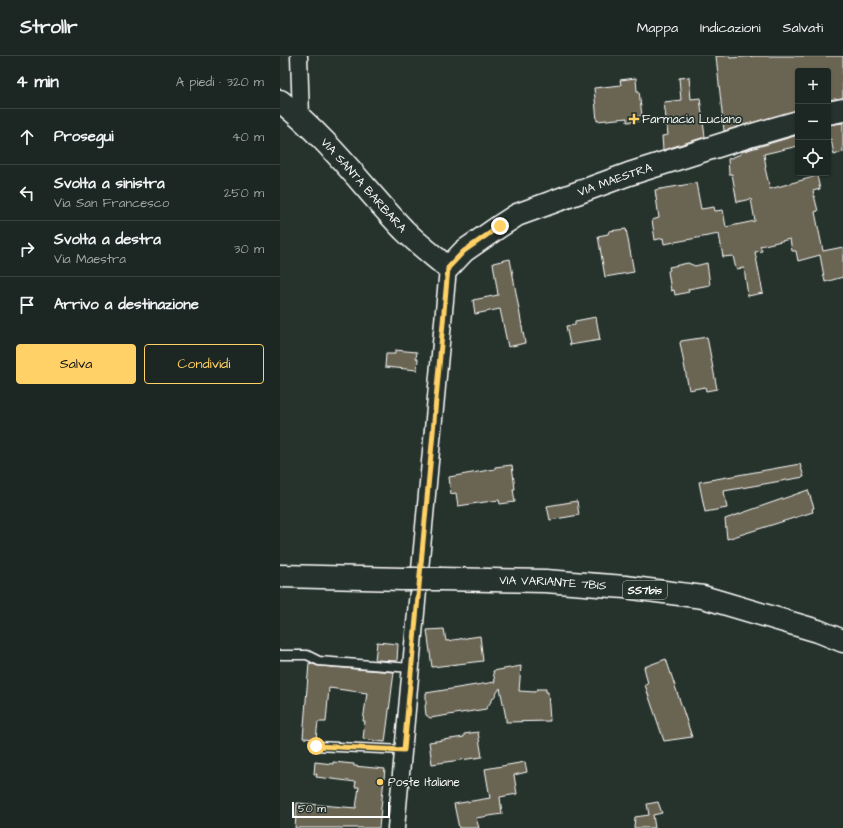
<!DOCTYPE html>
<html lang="it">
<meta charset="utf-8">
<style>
body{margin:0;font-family:"Architects Daughter",sans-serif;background:#252e2a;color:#f1f3f6}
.controls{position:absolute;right:12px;top:12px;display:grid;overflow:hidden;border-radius:4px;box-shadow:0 1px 3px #0004}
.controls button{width:36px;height:36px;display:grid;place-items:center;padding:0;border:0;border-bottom:1px solid #3a4340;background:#1c2622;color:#f1f3f6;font:20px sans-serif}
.scale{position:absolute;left:12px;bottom:10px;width:98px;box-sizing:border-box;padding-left:4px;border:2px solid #fff;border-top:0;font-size:11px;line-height:14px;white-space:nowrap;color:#fff;-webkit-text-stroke:3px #26332d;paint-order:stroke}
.stop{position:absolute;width:12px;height:12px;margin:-9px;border:3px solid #ffd166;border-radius:50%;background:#fff}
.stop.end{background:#ffd166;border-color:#fff;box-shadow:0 1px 4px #0008}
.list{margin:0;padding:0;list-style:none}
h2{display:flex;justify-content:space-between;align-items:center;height:52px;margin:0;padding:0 16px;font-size:17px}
h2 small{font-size:13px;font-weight:400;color:#a0a5a5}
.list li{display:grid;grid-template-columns:26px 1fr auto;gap:12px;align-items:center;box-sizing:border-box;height:56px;padding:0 16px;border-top:1px solid #3a4340}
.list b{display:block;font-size:15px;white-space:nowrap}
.list p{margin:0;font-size:13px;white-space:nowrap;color:#a0a5a5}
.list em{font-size:13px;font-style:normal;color:#a0a5a5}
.actions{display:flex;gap:8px;padding:12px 16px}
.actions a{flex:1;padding:9px 0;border:1px solid #ffd166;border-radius:4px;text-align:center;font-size:14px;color:#ffd166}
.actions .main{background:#ffd166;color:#111}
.icon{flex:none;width:22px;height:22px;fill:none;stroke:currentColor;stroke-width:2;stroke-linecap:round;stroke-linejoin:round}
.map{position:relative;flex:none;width:563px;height:772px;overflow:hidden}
header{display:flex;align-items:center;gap:24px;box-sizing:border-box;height:56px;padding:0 20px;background:#1c2622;border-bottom:1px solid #3a4340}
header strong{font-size:19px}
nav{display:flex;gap:22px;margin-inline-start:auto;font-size:14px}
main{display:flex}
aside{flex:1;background:#1c2622}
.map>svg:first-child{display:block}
.building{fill:#6b6553;stroke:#fff}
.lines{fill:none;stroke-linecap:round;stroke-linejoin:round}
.lane-casing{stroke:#fff;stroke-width:11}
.street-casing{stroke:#fff;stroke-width:19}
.secondary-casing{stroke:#fff;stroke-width:25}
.primary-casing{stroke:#fff;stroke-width:25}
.lane{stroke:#26332d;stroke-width:8}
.street{stroke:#26332d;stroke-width:16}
.secondary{stroke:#26332d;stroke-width:22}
.primary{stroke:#26332d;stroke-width:22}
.primary-bridge-casing{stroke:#fff;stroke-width:25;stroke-linecap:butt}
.primary-bridge{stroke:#26332d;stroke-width:22}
.route{stroke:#ffd166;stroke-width:5}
.poi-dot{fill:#ffd166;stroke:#26332d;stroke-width:1.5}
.labels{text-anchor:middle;stroke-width:3.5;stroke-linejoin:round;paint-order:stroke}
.shield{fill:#26332d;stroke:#bec2c0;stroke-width:1}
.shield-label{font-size:11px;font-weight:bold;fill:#fff}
.poi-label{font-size:12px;fill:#fff;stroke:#26332d;text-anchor:start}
.street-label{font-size:12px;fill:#fff;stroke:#26332d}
</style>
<header>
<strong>Strollr</strong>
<nav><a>Mappa</a><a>Indicazioni</a><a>Salvati</a></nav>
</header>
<main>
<aside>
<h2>4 min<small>A piedi · 320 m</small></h2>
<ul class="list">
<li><svg class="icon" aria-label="ahead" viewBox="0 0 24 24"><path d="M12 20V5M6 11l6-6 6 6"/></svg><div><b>Prosegui</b></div><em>40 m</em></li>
<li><svg class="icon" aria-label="left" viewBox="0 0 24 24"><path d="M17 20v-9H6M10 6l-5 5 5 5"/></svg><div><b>Svolta a sinistra</b><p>Via San Francesco</p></div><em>250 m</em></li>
<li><svg class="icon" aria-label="right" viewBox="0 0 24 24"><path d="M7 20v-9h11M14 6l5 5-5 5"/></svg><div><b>Svolta a destra</b><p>Via Maestra</p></div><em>30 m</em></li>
<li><svg class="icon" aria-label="arrive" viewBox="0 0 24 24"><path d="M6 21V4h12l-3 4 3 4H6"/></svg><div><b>Arrivo a destinazione</b></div></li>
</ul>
<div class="actions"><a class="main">Salva</a><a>Condividi</a></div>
</aside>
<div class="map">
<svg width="563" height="772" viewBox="0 0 563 772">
<rect width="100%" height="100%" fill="#26332d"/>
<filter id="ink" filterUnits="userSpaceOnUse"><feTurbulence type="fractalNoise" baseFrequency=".025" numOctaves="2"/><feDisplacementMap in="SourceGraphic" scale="8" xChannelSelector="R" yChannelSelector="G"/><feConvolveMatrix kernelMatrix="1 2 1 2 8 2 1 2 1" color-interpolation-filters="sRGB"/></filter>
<g filter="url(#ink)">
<g class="building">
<polygon points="436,0 450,0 450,2 475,0 563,0 563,42 548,44 548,15 518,15 518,54 444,75"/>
<polygon points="409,21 411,43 420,42 425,81 383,94 382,80 388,79 384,46 401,44 399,22"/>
<polygon points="356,22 357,35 359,35 362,60 359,60 359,65 347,66 347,62 317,65 314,32 341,29 340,24"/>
<polygon points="563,67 563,96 554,99 551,83 548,84 548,69"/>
<polygon points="518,79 518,90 484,98 486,111 485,112 490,133 537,120 540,133 533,135 538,155 535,156 543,195 563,191 563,221 545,226 540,199 518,205 516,195 512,195 510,183 480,190 482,195 475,196 483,237 468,240 464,212 456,213 453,200 443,201 439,178 384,188 383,182 375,184 372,164 379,162 375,134 416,127 421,153 434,151 435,155 443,154 446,171 475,165 471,143 457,146 452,118 449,118 448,103 461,98 461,96"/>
<polygon points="346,173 354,216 325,221 318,180 328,178 329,175"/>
<polygon points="230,203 245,287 228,291 220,253 195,258 193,244 218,239 213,207"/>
<polygon points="408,207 415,210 427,207 430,229 408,233 409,236 395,239 394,234 391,235 388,215 390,214 389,211"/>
<polygon points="316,261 320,284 290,289 286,270 295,269 295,265"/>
<polygon points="427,281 437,333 426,335 425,331 409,334 400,287 401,285"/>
<polygon points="115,294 137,296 136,302 138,303 137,314 105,311 106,298 115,298"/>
<polygon points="520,408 524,421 444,435 447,452 425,456 419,426"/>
<polygon points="232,409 235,433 233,433 235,446 220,448 219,444 178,450 176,437 171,438 169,421 215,413 215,411"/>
<polygon points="528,434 534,452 532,453 533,456 447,483 445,463"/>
<polygon points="297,445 299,459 270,464 267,450"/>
<polygon points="164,573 166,585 200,580 203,605 152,611 147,574"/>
<polygon points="97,586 118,588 117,605 95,604"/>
<polygon points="386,603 412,681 384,685 365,629 368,628 364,611"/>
<polygon points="29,607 39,610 114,616 105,686 83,683 85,665 83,665 87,637 49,632 46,666 38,666 36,683 23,682"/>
<polygon points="241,610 239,635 255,636 257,633 266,633 266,636 268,636 270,665 226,666 226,662 220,632 206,653 150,662 146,659 145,650 146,648 146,637 215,626 213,615"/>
<polygon points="198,676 202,701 152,708 149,686 184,681 184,678"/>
<polygon points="35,706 53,708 53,706 74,708 74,710 105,713 99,772 15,772 17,747 76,752 79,731 75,731 76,726 36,721 37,718 34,718"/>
<polygon points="245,706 247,716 234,719 237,738 220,741 222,758 196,762 199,772 179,772 174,748 210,742 205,713"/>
<polygon points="378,746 382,757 373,759 375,772 354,772 355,761 369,759 367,748"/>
</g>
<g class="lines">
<defs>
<g id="lane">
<polyline points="0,599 27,599 39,605 131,612"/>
<polyline points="36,690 124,694"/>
</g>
<g id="street">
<polyline points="19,0 21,61"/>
<polyline points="116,772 168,212"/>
</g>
<g id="secondary">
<path id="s1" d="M0,45c49,38 82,85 124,129 14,14 30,26 44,38l16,-17 36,-25 17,-11 112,-41 120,-38 49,-14"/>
<polyline points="548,57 563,54"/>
</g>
<g id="primary">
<polyline points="0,520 123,523"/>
<path id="s2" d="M161,523l104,2 80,6 78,10 115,34 25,10"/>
</g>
</defs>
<use href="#lane" class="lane-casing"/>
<use href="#street" class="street-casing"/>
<use href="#secondary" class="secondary-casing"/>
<use href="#primary" class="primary-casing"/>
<use href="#lane" class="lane"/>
<use href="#street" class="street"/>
<use href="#secondary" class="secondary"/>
<use href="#primary" class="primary"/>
<defs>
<polyline id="primary-bridge" points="123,523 161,523"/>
</defs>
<use href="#primary-bridge" class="primary-bridge-casing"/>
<use href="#primary-bridge" class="primary-bridge"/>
</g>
</g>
<g class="lines" filter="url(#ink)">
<polyline class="route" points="36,690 124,694 168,212 184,195 220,170"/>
</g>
<g class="poi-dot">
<path d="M352 57h4v4h4v4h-4v4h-4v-4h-4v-4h4z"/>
<circle cx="100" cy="726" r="4"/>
</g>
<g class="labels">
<rect class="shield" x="343" y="525" width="44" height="18" rx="3"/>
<g class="shield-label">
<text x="365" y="538">SS7bis</text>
</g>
<g class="poi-label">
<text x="362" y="67">Farmacia Luciano</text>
<text x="108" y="730">Poste Italiane</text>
</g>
<g class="street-label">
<text dy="4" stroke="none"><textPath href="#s1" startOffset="429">VIA MAESTRA</textPath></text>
<text dy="4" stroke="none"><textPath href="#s1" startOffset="119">VIA SANTA BARBARA</textPath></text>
<text dy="4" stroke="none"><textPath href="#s2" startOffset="112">VIA VARIANTE 7BIS</textPath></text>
</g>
</g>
</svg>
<div class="controls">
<button>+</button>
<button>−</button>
<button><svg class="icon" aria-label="locate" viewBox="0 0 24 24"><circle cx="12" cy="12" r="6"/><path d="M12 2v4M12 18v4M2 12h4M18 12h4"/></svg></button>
</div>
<div class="scale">50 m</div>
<div class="stop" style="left:36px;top:690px"></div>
<div class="stop end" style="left:220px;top:170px"></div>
</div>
</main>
